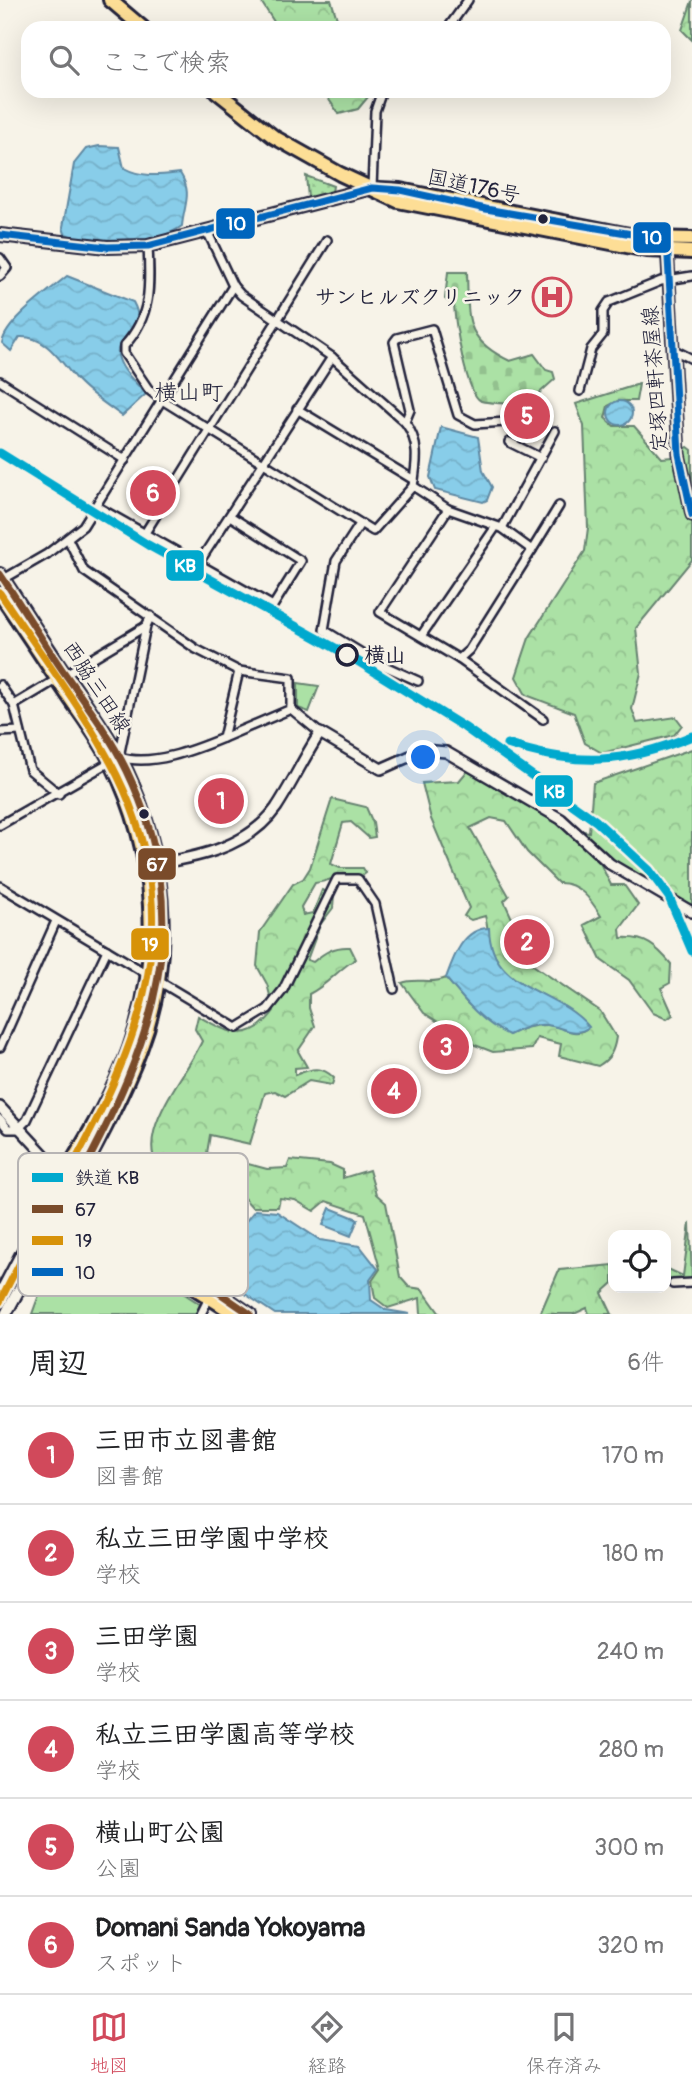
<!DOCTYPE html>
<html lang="ja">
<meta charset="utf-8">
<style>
body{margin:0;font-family:Pangolin,"Klee One",sans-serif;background:#f6f6f6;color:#202124}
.controls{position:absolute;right:21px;bottom:21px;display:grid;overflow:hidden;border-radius:14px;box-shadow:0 7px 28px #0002}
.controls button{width:63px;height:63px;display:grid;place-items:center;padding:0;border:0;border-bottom:2px solid #e0e0e0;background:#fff;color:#202124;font:35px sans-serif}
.you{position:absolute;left:424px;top:758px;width:24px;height:24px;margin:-18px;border:5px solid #fff;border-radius:50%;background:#1a73e8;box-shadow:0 0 0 10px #1a73e833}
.badge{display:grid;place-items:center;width:46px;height:46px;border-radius:50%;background:#d1495b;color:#fff;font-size:23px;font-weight:700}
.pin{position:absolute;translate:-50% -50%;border:4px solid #fff;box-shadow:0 2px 7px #0006}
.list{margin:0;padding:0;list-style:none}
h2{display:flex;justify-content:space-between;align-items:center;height:91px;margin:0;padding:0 28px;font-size:30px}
h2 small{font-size:23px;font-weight:400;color:#757577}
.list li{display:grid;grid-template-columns:46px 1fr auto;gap:21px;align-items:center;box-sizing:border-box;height:98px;padding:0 28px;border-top:2px solid #e0e0e0}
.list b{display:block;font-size:26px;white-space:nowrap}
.list p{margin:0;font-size:23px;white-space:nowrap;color:#757577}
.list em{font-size:23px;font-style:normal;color:#757577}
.icon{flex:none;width:38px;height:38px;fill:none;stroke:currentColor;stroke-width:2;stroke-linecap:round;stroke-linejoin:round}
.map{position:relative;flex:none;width:692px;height:1314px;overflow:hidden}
.search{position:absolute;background:#fff;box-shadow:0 7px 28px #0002;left:21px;right:21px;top:21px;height:77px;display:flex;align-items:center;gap:18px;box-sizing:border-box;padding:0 24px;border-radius:21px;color:#757577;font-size:26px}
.sheet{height:679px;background:#fff}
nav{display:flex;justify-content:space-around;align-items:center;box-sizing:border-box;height:98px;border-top:2px solid #e0e0e0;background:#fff;font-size:19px;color:#757577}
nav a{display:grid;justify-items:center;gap:4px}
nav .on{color:#d1495b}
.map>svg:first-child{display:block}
.grass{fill:url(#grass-dots);stroke:#668270;stroke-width:2}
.forest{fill:url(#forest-crowns);stroke:#668270;stroke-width:2}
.cemetery{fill:url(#cemetery-stones);stroke:#668270;stroke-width:2}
.park{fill:#abe1a5;stroke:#668270;stroke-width:2}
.water{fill:url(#water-waves);stroke:#5f89a3;stroke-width:2}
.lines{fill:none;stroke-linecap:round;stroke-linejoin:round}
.minor-casing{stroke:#22223b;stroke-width:12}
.tertiary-casing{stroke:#22223b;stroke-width:14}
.secondary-casing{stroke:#22223b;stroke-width:15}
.primary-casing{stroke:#22223b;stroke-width:16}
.trunk-casing{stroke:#22223b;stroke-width:18}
.minor{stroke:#f7f3e8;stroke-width:7}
.tertiary{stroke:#f7f3e8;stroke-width:9}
.secondary{stroke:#f7f3e8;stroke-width:10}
.primary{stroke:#fdde96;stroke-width:10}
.trunk{stroke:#fdde96;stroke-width:12}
.bus-1-casing{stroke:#f7f3e8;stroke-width:12}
.bus-2-casing{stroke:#f7f3e8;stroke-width:12}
.bus-3-casing{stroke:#f7f3e8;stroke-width:12}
.bus-1{stroke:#7a4b2a;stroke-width:7}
.bus-2{stroke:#d79209;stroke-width:7}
.bus-3{stroke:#0065bd;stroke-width:7}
.rail-1-casing{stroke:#f7f3e8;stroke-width:14}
.rail-1{stroke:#00a9ce;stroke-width:9}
.bus-dot{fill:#22223b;stroke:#f7f3e8;stroke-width:2.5}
.stop-dot{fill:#f7f3e8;stroke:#22223b;stroke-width:3.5}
.labels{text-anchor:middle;stroke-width:5;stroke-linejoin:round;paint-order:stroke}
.street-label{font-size:21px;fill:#22223b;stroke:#f7f3e8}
.poi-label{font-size:21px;font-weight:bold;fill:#22223b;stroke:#f7f3e8;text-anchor:end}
.stop-label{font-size:21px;font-weight:bold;fill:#22223b;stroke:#f7f3e8;text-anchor:start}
.neighbourhood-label{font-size:23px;fill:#22223b;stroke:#f7f3e8}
.key{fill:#f7f3e8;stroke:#b7b4b4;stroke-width:2}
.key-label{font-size:19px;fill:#22223b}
.line-badge{stroke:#f7f3e8;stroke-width:2.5}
.badge-label{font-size:19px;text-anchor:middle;font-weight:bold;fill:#fff}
</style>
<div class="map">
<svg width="692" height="1314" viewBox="0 0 692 1314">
<defs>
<pattern id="grass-dots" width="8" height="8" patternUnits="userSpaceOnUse" patternTransform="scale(1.75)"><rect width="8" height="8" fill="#abe1a5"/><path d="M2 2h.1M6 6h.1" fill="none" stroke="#93c18f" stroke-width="1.8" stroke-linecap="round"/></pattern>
<pattern id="forest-crowns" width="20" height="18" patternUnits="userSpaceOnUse" patternTransform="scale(1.75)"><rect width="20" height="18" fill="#abe1a5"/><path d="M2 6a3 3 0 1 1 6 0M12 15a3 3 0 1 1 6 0" fill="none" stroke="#93c18f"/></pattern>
<pattern id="cemetery-stones" width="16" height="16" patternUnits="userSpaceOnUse" patternTransform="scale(1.75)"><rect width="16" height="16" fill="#abe1a5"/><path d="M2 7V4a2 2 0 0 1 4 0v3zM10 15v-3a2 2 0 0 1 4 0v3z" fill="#93c18f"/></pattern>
<pattern id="water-waves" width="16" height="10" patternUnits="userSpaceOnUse" patternTransform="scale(1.75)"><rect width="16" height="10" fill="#88cde9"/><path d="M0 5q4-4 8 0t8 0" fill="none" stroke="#75b0c9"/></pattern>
</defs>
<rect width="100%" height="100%" fill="#f7f3e8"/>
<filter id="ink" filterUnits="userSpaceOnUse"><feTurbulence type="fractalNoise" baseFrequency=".0143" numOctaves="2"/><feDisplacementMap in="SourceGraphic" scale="14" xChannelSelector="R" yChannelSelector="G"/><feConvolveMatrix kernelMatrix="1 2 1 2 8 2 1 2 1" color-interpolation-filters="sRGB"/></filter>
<g filter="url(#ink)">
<polygon class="grass" points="306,176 333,186 332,192 308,198"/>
<g class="forest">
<polygon points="260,0 331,0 340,28 278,28"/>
<polygon points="692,1 692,40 682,30"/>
<polygon points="323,91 373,91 358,109 339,114"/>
<polygon points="639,384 636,401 618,401 608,406 605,418 614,426 634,426 662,458 672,457 688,447 692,450 692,560 636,628 641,673 632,709 637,723 676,717 682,725 674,735 602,753 585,743 574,713 526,695 516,677 529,638 585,551 588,528 584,426 576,404"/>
<path d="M692,749v157l-80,-46 -12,3 11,22h13l14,20 -18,24 1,9c24,-2 36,9 50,26l-1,19 -9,5 12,27 -6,4 -14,-6 -24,-33 -28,-20 -17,-35 17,-9c-10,-16 -22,-34 -43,-33l-31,-31 -21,-31 -15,-3 -21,10 39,68 -5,5 17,37 -7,7 16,18 70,48 16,26c-2,14 -6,22 -18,29l-39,-10 2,-12 -24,-6 -5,11 -39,3 -18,-7 -51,-32 -22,-30c14,-6 30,2 44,-5l22,26 41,31c12,-7 23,-10 38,-10 15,0 28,15 41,2 -25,-32 -75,-34 -95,-73 -6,-11 -4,-26 -8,-38l-14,4 -7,-4 5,-8 -38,-89 -9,-36 37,-2 9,-11 97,58 24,4 4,-49z"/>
<path d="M332,799l34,8 7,16 2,14 -6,1 -18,-16 -8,1 -12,41 9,4h23l3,5 -4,3c-19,-5 -29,5 -47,7l-14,24 2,8 10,-2 9,-23 12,4 -1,14 -13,17 -13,35 6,2c12,-10 21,-16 37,-15l6,12c-18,10 -28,26 -47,35v14l6,18 -17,25 9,16 -12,1v7c16,-6 26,-10 39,3l-2,7 -23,-4 -24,15 -10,-5 -10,2 -15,51 -40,-9 -3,18 60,16 20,-1 3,-8 40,4 13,6v8l26,-8 7,24 10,9 14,74 9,10 13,2 18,25h-19l-1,-16 -32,10 -13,-10 -3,-17 8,-12 -15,-55 -39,-13 -12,10 -19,-11 -15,-2 -2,9h-26l-8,-9c-28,3 -48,2 -71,-15 -54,-37 12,-103 29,-142l-7,-12 3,-13c31,17 51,29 76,-5l-7,-27 -10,-18 3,-34 33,-48 10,-5 7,-11z"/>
<polygon points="690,1223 692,1280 666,1279 666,1268 683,1276"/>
<polygon points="613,1265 613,1283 602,1293 612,1314 589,1314 587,1308 574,1314 540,1314 559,1270"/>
</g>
<path class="cemetery" d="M448,272h19c2,46 -5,66 43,89l24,-7 12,16 7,2 2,7 -29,26c-9,-1 -40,-2 -45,-4 -15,-7 -26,-79 -27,-96l-9,-6z"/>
<g class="park">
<polygon points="508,406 540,415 538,423 526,424 526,419 517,419 514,412 508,413"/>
<polygon points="298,683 319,686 309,712 298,708"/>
<polygon points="85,1218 158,1277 200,1304 197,1314 32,1314 46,1276 72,1223"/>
</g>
<g class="water">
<path d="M99,146l20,1 5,21c18,10 37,7 56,5 13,21 4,31 2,53 -26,19 -89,21 -117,8l-2,-7 11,-63 12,-15z"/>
<path d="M67,276l66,26c18,32 -23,33 -14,57 4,13 18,25 27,35l-24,22c-16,-12 -34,-23 -47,-38 -15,-17 -28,-42 -55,-41l-9,14 -9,-8c4,-22 47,-52 65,-67z"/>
<circle cx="620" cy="413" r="12"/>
<polygon points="441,427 478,437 483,471 492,487 487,500 483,502 435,490 430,477"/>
<path d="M489,928c1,63 68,60 100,99 -13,10 -23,2 -37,-1 -14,-4 -30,2 -43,9 -27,-12 -45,-35 -63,-57 7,-20 17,-50 43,-50z"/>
<polygon points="330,1208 358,1219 351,1236 323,1225"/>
<polygon points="255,1210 277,1212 320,1240 360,1246 378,1269 370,1280 371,1300 386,1310 410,1314 275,1314 211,1271 229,1241"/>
</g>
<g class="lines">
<defs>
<g id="minor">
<polyline points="448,28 468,0"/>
<polyline points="372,188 375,111 382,91"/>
<path d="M208,233l25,53 8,9 91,62 73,65c15,20 12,40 8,64l35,23"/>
<path d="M148,246c2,39 4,70 -24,100v7l25,37 13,10 211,131 40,-45"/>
<polyline points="0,258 7,268 0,276"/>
<polyline points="672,349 692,359"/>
<polyline points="0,381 125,460"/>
<polyline points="580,391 591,349 603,334 603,311 609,302 661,281 692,276"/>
<polyline points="297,409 414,480"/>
<polyline points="405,422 410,410 394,342 397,338 432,329 458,415 475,424 522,421"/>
<polyline points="509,442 541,458"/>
<polyline points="96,506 273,606 301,561 230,516"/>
<polygon points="448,509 502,528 532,550 469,650 459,659 380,612"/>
<polyline points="360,524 336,561 324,630 378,663 418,681"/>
<polyline points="502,528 555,431"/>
<polyline points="145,533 327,240"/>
<polyline points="68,539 84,571 196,649 239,671 291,678 291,709 320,733"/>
<polyline points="532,550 559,506"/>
<polyline points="198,564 332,357"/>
<polyline points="2,580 47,554 83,526 233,286"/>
<polyline points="421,636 495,528"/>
<polyline points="459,659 543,719"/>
<polyline points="0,685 14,705 30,770 59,794"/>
<polyline points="14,705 146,626"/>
<polyline points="0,732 20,731"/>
<polyline points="223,738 291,709"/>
<path d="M120,757c31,10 74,-7 103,-19l16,-67"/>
<polyline points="0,825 119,757 146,626 151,616"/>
<polyline points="0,886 237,1028 268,1009 283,990 337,879 358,879 375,904 394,989"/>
<polyline points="0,1047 56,921"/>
<polyline points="0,1119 8,1129 18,1129 27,1120 107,950"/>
<polyline points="673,1284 692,1283"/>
<polyline points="201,1314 209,1298"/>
</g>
<g id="tertiary">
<path d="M145,865c47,-6 102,-16 131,-57 16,-24 28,-51 44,-75l61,36 43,-19 22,2 115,67 49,45 82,48"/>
<polyline points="0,1107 63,1175 78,1180"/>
</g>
<g id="secondary">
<polyline points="667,244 679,454 692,515"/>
<polyline points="0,1294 63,1175"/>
<polyline points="6,1314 75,1185"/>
</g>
<g id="primary">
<polyline points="0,235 107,247 148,246 372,188"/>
<path d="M0,574c23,34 44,69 67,102 24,35 50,70 66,109 36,83 40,181 8,265 -17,45 -40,88 -63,130l66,61 106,73"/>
<path d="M0,596c23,33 45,67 68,101 15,22 32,44 43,67 44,88 51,191 18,284 -16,45 -42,87 -66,127 31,55 117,104 170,139"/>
</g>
<g id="trunk">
<polyline points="110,0 143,28"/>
<polyline points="216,91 274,137 340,174 398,201 647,250 692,252"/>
<polyline points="379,189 400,190 645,238 692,239"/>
</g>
</defs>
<use href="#minor" class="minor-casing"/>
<use href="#tertiary" class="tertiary-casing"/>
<use href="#secondary" class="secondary-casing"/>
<use href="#primary" class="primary-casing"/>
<use href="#trunk" class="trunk-casing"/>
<use href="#minor" class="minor"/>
<use href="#tertiary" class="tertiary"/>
<use href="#secondary" class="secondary"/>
<use href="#primary" class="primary"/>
<use href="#trunk" class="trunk"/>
<defs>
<g id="bus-1">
<path d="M0,574c21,31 40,63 61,94 23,33 48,66 66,103 72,151 25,272 -49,409"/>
<polyline points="63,1175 78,1180 144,1241 250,1314"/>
</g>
<path id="bus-2" d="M0,593c39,59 85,118 117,182 100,203 -34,354 -117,527"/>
<polyline id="bus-3" points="0,235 107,247 148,246 372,188 400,190 486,209 667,240 679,454 692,515"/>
</defs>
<use href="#bus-1" class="bus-1-casing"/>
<use href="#bus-2" class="bus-2-casing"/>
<use href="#bus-3" class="bus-3-casing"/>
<use href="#bus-1" class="bus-1"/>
<use href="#bus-2" class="bus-2"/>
<use href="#bus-3" class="bus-3"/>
<defs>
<g id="rail-1">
<polyline points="0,453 148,545 346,654 464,727 596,821 649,870 669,897 692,951"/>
<path d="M507,744c70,23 117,20 185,-8"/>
</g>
</defs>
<use href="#rail-1" class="rail-1-casing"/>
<use href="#rail-1" class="rail-1"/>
</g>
</g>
<defs>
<symbol id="hospital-ring" viewBox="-11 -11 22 22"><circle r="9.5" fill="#f7f3e8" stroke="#d1495b" stroke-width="1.5"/><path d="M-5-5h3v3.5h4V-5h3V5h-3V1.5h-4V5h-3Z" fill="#d1495b"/></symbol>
</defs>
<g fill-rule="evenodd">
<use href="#hospital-ring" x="530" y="275" width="44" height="44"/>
</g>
<g class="bus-dot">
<circle cx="543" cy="219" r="6"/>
<circle cx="144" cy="814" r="6"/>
</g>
<circle class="stop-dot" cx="347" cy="655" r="10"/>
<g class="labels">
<g class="street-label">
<text transform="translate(474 186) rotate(12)" y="7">国道176号</text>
<text transform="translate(655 379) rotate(-94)" y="7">定塚四軒茶屋線</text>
<text transform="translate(97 687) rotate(57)" y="7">西脇三田線</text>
</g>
<g class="poi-label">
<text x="525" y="304">サンヒルズクリニック</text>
</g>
<g class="stop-label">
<text x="364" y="662">横山</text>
</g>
<g class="neighbourhood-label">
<text x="189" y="400">横山町</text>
</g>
</g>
<rect x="18" y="1153" width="230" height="143" rx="10" class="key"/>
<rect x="32" y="1173" width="31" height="9" fill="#00a9ce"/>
<rect x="32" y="1205" width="31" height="8" fill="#7a4b2a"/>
<rect x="32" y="1236" width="31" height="9" fill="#d79209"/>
<rect x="32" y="1268" width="31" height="8" fill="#0065bd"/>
<g class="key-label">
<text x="75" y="1184">鉄道 KB</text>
<text x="75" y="1216">67</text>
<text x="75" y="1247">19</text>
<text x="75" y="1279">10</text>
</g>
<g class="line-badge">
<rect x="215" y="207" width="41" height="33" rx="7" fill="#0065bd"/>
<rect x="632" y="221" width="40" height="33" rx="7" fill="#0065bd"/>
<rect x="165" y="549" width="40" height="33" rx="7" fill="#00a9ce"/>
<rect x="534" y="774" width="40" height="34" rx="7" fill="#00a9ce"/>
<rect x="137" y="847" width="40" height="34" rx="7" fill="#7a4b2a"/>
<rect x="130" y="927" width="40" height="34" rx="7" fill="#d79209"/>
</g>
<g class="badge-label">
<text x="236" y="230">10</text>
<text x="652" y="244">10</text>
<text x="185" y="572">KB</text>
<text x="554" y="798">KB</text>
<text x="157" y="871">67</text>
<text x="150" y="951">19</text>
</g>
</svg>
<div class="controls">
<button><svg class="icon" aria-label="locate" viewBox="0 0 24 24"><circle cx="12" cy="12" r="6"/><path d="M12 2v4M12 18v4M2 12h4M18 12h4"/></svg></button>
</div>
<div class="you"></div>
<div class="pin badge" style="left:221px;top:801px">1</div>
<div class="pin badge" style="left:527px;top:942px">2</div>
<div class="pin badge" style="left:446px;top:1047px">3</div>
<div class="pin badge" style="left:394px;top:1091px">4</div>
<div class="pin badge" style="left:527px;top:416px">5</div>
<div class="pin badge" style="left:153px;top:493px">6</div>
<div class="search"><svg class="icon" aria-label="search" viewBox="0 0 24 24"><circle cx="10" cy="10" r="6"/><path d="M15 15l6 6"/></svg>ここで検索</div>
</div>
<section class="sheet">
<h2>周辺<small>6件</small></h2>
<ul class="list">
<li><span class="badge">1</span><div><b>三田市立図書館</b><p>図書館</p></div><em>170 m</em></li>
<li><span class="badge">2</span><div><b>私立三田学園中学校</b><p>学校</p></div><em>180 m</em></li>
<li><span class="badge">3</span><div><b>三田学園</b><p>学校</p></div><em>240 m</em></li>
<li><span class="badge">4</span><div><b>私立三田学園高等学校</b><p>学校</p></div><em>280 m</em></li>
<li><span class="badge">5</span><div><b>横山町公園</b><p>公園</p></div><em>300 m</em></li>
<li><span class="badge">6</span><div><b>Domani Sanda Yokoyama</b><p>スポット</p></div><em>320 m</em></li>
</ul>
</section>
<nav>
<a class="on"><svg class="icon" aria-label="map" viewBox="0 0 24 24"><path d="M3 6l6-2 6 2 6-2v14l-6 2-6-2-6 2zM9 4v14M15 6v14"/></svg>地図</a>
<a><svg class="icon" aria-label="directions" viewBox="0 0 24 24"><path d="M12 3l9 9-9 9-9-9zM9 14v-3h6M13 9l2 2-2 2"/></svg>経路</a>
<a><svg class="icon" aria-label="saved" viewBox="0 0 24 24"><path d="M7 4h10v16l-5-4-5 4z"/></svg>保存済み</a>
</nav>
